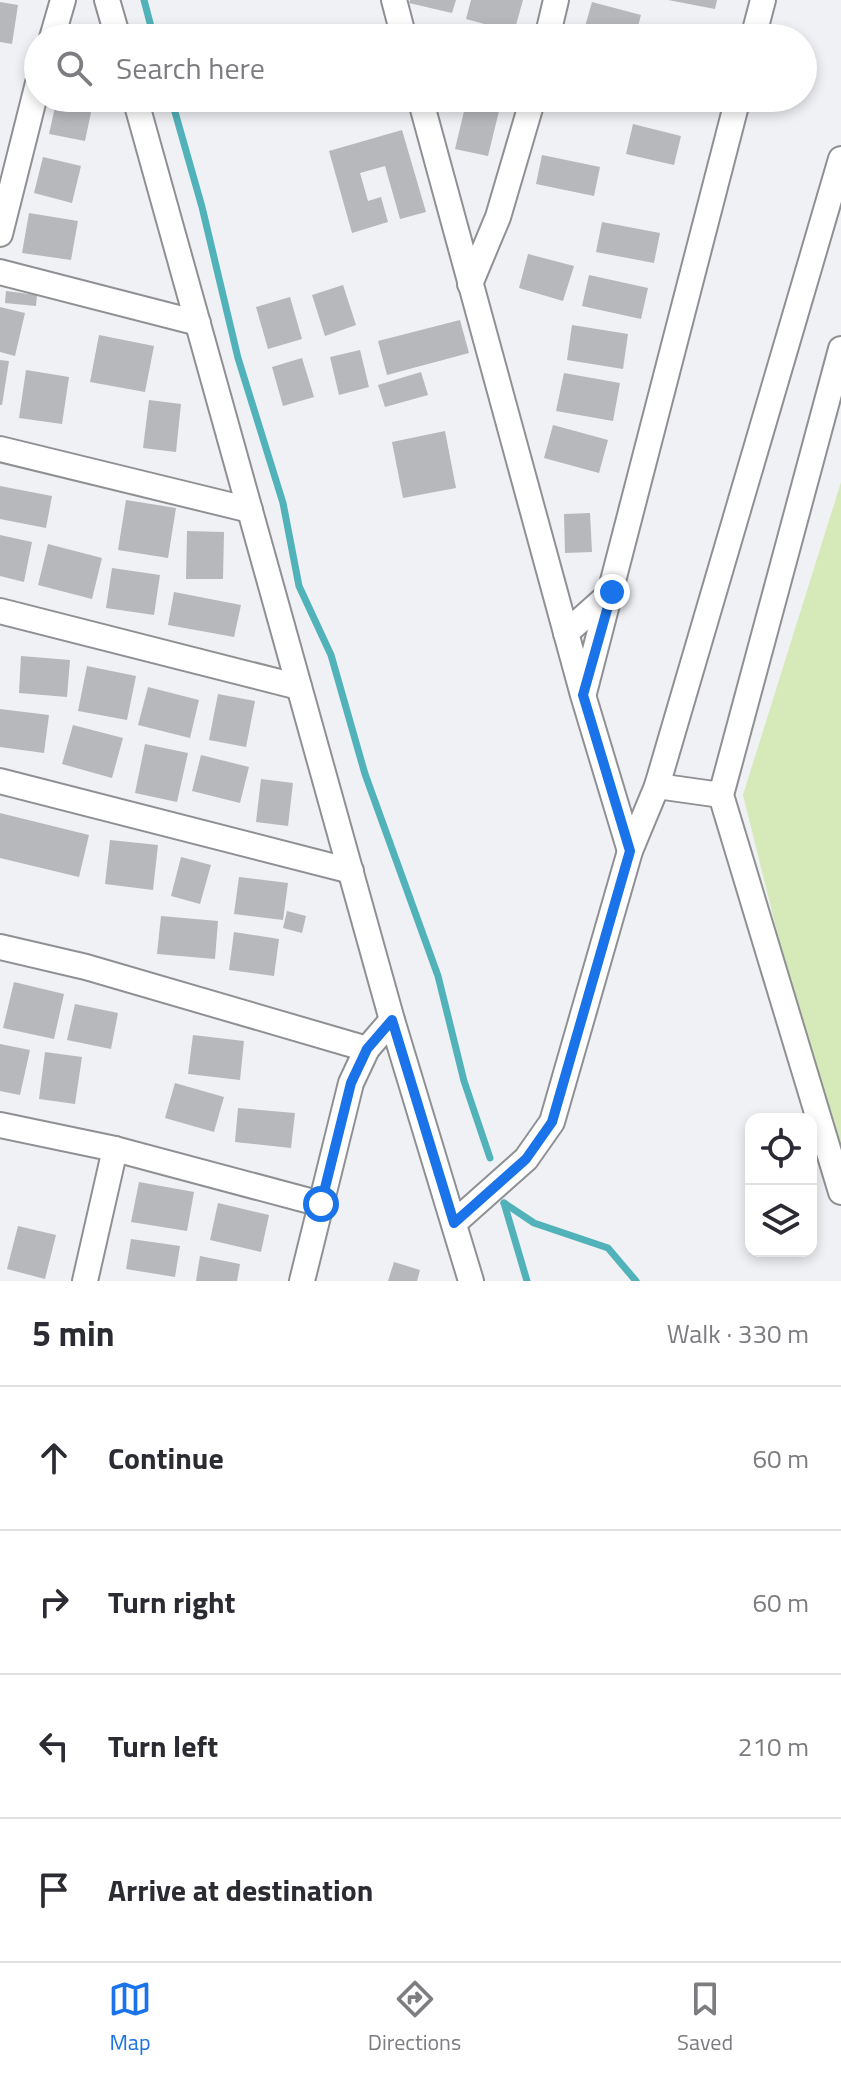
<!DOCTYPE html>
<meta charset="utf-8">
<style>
body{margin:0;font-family:"Titillium Web",sans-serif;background:#f7f7f7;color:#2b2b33}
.controls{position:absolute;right:24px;bottom:24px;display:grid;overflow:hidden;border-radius:16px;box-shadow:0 4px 12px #0003}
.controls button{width:72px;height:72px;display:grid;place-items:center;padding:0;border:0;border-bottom:2px solid #e1e1e2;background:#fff;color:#2b2b33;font:40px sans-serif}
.stop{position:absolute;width:24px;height:24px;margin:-18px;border:6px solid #1a73e8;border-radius:50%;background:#fff}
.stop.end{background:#1a73e8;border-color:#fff;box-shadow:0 2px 8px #0008}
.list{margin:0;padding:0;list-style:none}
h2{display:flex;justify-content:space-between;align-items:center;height:104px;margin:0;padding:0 32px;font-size:34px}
h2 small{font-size:26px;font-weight:400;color:#7c7c81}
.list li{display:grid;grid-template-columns:52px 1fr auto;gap:24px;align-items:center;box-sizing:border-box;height:144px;padding:0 32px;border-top:2px solid #e1e1e2}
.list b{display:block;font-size:30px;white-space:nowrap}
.list em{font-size:26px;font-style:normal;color:#7c7c81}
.icon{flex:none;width:44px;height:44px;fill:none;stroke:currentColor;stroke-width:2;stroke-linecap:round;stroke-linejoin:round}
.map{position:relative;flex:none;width:841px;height:1281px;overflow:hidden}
.search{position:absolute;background:#fff;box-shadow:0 4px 12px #0003;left:24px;right:24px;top:24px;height:88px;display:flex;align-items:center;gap:20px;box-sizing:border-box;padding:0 28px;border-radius:44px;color:#7c7c81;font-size:30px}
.sheet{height:680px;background:#fff}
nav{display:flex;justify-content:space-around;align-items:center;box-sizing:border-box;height:112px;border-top:2px solid #e1e1e2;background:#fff;font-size:22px;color:#7c7c81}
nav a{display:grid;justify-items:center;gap:4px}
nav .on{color:#1a73e8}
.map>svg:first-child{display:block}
.green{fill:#d6eab9}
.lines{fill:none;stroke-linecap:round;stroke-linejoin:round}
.stream{stroke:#51b2b9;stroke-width:7}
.building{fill:#b7b8bb}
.street-casing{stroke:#8f9093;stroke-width:28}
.street{stroke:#fff;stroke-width:24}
.route{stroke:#1a73e8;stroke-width:10}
</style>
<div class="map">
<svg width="841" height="1281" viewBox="0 0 841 1281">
<rect width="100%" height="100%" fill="#eff1f4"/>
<polygon class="green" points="841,482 841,1190 743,795"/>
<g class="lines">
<g class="stream">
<polyline points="144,0 154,38"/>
<polyline points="171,98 202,207 238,358 283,503 299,586 331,655 365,774 438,976 464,1081 490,1158"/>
<polyline points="504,1203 534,1223 608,1248 636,1281"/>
<polyline points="504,1203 527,1281"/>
</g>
</g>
<g class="building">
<polygon points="410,0 456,0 452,13 409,3"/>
<polygon points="471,0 523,0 514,32 466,19"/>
<polygon points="668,0 717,0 715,9"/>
<polygon points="0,2 18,5 12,44 0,42"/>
<polygon points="592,2 641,15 635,38 615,38 584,30"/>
<polygon points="57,98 94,98 85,141 49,134"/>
<polygon points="215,98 247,98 248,104 218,111"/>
<polygon points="642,98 680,98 676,112 640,103"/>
<polygon points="467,99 500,107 488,156 455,149"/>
<polygon points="633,124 681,136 674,165 626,154"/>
<polygon points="402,130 426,212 400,219 385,166 360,173 368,201 381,197 388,222 352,233 329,151"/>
<polygon points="542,155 600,167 594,196 536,184"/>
<polygon points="43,157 81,166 72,203 34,193"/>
<polygon points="29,213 78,221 71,260 22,253"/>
<polygon points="602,222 660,233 654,263 596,252"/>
<polygon points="528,254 574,266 563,301 519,288"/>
<polygon points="589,275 648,288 641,319 582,306"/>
<polygon points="343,285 356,325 325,336 312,295"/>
<polygon points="6,291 37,295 36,306 5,303"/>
<polygon points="290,297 302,339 268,349 256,307"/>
<polygon points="0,307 25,313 15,356 0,352"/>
<polygon points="460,320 469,353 387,375 378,341"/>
<polygon points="572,325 628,334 623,369 567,360"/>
<polygon points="99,335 154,346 145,392 90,382"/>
<polygon points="360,350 369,387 339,395 330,357"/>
<polygon points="302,358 314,397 283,406 272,367"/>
<polygon points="0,360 9,361 2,405 0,405"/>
<polygon points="26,370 69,377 62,424 19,418"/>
<polygon points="421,372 428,395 385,407 378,385"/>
<polygon points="564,373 620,383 613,421 556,411"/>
<polygon points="149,400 181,404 176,452 143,448"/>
<polygon points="553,425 608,440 599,473 544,458"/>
<polygon points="445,431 456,488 403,498 392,442"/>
<polygon points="0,486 52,496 46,528 0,519"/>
<polygon points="126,500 176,508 168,558 118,550"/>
<polygon points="590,513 592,552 565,553 564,514"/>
<polygon points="187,531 224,532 223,579 186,579"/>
<polygon points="0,535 32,542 24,582 0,576"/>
<polygon points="48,544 102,558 92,599 38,585"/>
<polygon points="112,568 160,575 154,615 106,608"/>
<polygon points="174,592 241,605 234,637 168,625"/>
<polygon points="21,656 70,660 67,697 19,693"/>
<polygon points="87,666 136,676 127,720 78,711"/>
<polygon points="148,687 199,700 190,738 138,725"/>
<polygon points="218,694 255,701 246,747 209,740"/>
<polygon points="0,709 49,715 44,753 0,747"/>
<polygon points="73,725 123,738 112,778 62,764"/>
<polygon points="145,744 188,753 177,802 135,793"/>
<polygon points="201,755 249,767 240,803 192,791"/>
<polygon points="261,779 293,783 288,826 256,822"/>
<polygon points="0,813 89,835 79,877 0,858"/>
<polygon points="110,840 158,845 153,890 105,884"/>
<polygon points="181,857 211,865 200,904 171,896"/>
<polygon points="239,877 288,883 283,920 234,914"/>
<polygon points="287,911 306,916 302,933 283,928"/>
<polygon points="161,916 218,921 215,959 157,954"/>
<polygon points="234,932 279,939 274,976 229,970"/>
<polygon points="14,982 64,994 54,1039 3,1028"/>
<polygon points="75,1004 118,1013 111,1049 67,1040"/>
<polygon points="193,1035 244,1041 240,1080 188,1074"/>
<polygon points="0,1044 30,1050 20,1095 0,1091"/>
<polygon points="45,1052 82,1057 75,1104 39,1099"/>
<polygon points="175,1083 224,1097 214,1132 165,1118"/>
<polygon points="238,1108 295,1113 291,1148 235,1142"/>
<polygon points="139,1182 194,1192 187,1231 131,1222"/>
<polygon points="218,1203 269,1215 261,1252 210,1240"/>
<polygon points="18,1226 56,1235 45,1279 7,1269"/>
<polygon points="131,1239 180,1246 175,1277 126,1269"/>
<polygon points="200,1256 240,1264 237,1281 196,1281"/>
<polygon points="394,1262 420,1270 417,1281 388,1281"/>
</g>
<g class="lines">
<defs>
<g id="street">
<polyline points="107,0 118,38"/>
<polyline points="394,0 404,38"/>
<polyline points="52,38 63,0"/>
<polyline points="547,38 556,0"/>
<polyline points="753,38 763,0"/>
<polyline points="135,98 392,1020 471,1281"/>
<polyline points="420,98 583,695 630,851"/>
<polyline points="0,234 38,83"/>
<polyline points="0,272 198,323"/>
<polyline points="470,284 498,217 533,98"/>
<polyline points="841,349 721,795 841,1192"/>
<polyline points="0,449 250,510"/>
<polyline points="0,611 299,687"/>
<polyline points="566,633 612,592"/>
<polyline points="584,693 738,98"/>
<polyline points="0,781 351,871"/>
<polyline points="657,786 721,795"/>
<polyline points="0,947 86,967 367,1049"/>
<polyline points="0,1125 115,1149 321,1204"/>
<polyline points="454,1223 526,1159 552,1122 630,851 657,786 841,159"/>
<polyline points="85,1281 115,1149"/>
<polyline points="302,1281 351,1083 367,1049 392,1020"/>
</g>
</defs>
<use href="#street" class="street-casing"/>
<use href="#street" class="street"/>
</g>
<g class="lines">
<polyline class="route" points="321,1204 351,1083 367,1049 392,1020 454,1223 526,1159 552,1122 630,851 583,695 612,592"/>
</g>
</svg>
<div class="controls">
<button><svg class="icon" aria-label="locate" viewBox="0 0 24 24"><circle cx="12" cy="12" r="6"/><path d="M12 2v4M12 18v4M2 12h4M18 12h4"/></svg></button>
<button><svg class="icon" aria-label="layers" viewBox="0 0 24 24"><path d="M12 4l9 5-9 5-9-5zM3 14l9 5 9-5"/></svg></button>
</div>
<div class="stop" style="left:321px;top:1204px"></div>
<div class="stop end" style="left:612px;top:592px"></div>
<div class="search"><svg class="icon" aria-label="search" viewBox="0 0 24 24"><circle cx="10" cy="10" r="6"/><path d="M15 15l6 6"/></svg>Search here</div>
</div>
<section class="sheet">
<h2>5 min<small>Walk · 330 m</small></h2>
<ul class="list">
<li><svg class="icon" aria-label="ahead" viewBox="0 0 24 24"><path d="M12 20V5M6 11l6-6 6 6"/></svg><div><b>Continue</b></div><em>60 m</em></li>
<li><svg class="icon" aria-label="right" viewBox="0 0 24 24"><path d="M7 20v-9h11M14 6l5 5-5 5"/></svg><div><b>Turn right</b></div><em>60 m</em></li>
<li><svg class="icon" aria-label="left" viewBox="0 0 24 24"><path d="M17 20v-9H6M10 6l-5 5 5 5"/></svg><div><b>Turn left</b></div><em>210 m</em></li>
<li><svg class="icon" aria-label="arrive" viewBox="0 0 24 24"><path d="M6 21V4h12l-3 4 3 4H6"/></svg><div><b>Arrive at destination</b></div></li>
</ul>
</section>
<nav>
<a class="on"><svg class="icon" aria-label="map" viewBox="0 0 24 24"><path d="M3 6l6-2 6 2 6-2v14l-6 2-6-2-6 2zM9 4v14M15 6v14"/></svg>Map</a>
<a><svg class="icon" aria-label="directions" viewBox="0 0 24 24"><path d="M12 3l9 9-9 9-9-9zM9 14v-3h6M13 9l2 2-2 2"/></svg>Directions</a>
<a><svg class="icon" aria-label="saved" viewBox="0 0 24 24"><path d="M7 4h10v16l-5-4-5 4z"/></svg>Saved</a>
</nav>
